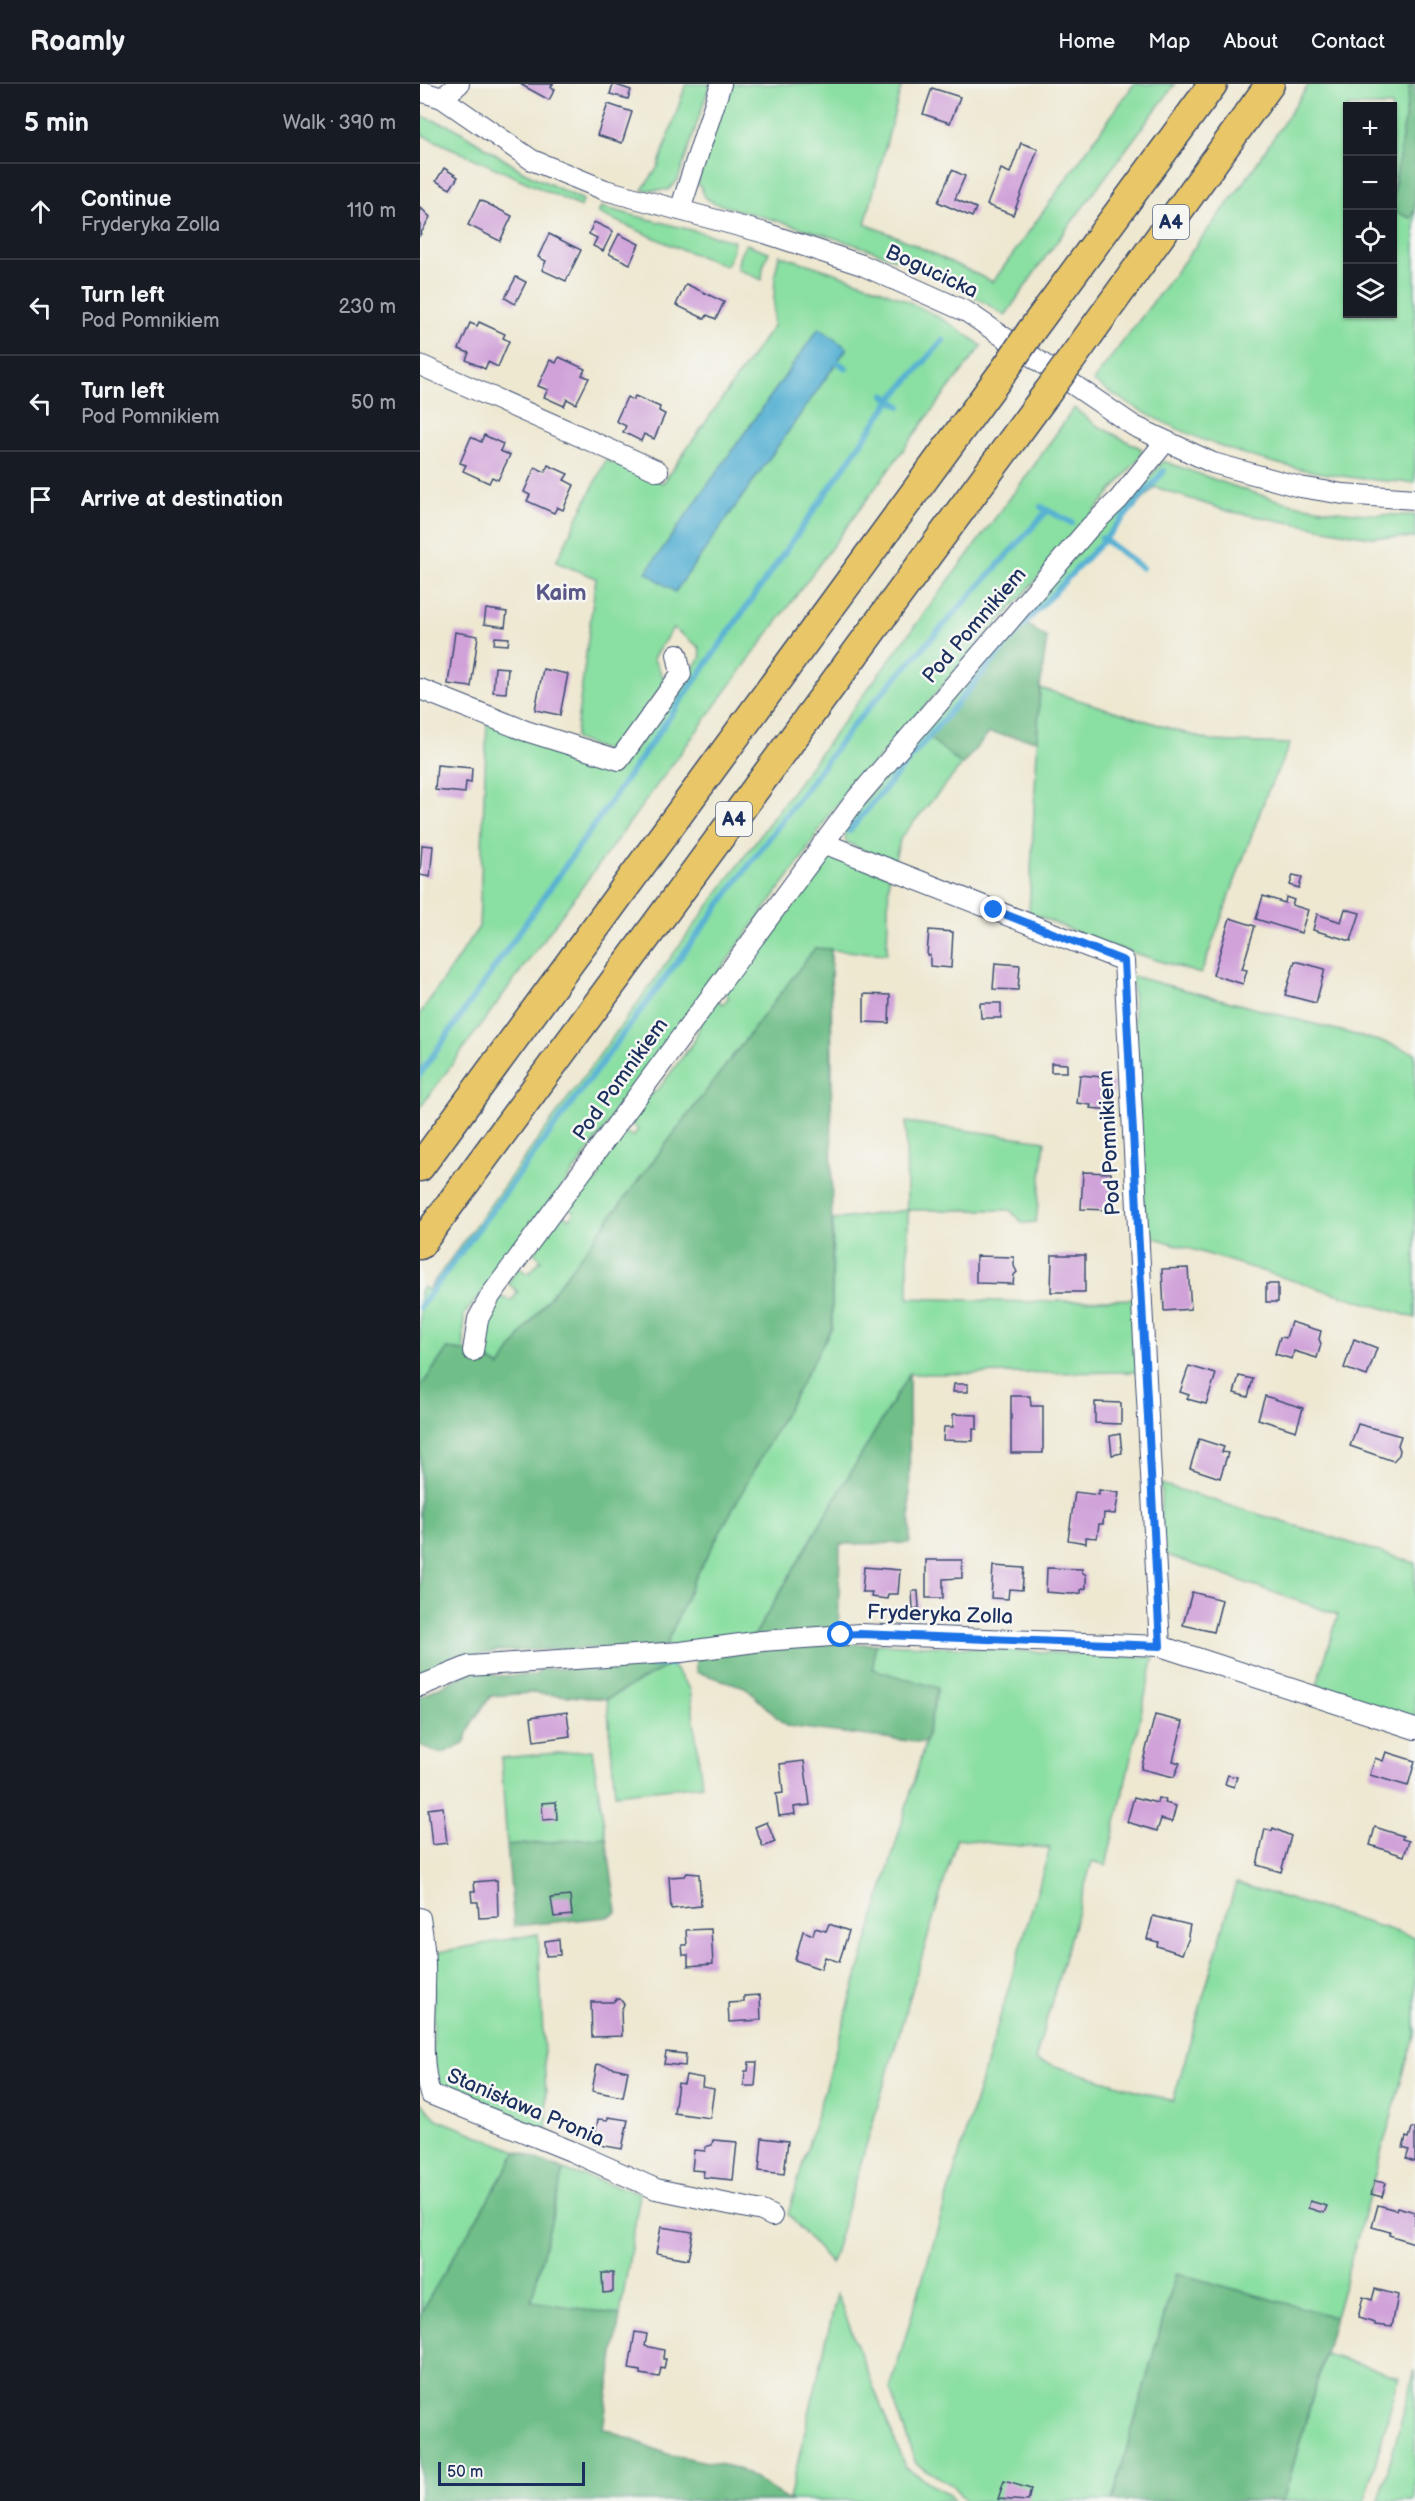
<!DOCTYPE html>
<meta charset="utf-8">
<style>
body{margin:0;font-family:"Balsamiq Sans",sans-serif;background:#20242c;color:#f1f3f6}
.controls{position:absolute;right:18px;top:18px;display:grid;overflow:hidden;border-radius:0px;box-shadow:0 2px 4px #0004}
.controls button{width:54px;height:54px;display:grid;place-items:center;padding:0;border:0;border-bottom:2px solid #363941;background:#171b24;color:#f1f3f6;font:30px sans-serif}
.scale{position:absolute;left:18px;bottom:15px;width:147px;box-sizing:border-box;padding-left:6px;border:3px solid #1b2f5e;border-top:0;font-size:16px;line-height:21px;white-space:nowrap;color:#1b2f5e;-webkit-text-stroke:4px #f6f6f2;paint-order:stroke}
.stop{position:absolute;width:18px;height:18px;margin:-14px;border:4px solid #1a73e8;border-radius:50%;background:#fff}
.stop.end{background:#1a73e8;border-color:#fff;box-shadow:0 2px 6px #0008}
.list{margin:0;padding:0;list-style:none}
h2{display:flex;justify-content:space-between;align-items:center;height:78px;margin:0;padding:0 24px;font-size:26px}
h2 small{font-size:20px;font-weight:400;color:#9ea1a6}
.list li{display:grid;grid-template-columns:39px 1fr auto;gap:18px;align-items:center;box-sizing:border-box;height:96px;padding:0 24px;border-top:2px solid #363941}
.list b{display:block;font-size:22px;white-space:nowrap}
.list p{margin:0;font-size:20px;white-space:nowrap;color:#9ea1a6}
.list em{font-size:20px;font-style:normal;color:#9ea1a6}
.icon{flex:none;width:33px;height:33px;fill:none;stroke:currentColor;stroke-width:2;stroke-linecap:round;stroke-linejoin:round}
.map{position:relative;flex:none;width:995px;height:2417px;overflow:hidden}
header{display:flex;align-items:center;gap:36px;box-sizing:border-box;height:84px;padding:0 30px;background:#171b24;border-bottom:2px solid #363941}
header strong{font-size:28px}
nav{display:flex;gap:33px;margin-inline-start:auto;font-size:21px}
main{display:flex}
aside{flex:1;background:#171b24}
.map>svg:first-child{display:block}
.green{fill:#8adfa2;stroke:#528780;stroke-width:1.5;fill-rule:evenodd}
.forest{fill:#6fbe88;stroke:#457673;stroke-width:1.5}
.water{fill:#56b1d3;stroke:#387098;stroke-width:1.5}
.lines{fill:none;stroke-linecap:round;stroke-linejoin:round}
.stream{stroke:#56b1d3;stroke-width:6}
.building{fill:#d0a2d9}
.minor-casing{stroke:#3b4b6f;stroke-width:22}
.highway-casing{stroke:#3b4b6f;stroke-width:31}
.minor{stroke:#fff;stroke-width:20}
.highway{stroke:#e9c769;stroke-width:28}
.highway-bridge-casing{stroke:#3b4b6f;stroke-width:31;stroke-linecap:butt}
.highway-bridge{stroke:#e9c769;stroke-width:28}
.route{stroke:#1a73e8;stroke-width:8}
.labels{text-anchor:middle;stroke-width:5;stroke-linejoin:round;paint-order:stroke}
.shield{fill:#f6f6f2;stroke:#5d6b8a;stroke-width:1.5}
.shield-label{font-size:20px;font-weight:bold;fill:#1b2f5e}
.street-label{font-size:21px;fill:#1b2f5e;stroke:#f6f6f2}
.neighbourhood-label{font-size:22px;font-weight:bold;fill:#5a5789;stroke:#f6f6f2}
</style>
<header>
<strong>Roamly</strong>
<nav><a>Home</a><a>Map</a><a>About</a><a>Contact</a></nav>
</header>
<main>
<aside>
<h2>5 min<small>Walk · 390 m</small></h2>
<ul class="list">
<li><svg class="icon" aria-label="ahead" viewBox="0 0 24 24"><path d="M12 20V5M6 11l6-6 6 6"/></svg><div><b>Continue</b><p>Fryderyka Zolla</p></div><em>110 m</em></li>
<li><svg class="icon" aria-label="left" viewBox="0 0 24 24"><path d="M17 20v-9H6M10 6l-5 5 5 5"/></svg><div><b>Turn left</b><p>Pod Pomnikiem</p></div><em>230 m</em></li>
<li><svg class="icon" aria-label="left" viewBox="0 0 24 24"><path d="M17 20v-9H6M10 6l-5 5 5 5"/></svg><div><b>Turn left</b><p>Pod Pomnikiem</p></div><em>50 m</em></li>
<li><svg class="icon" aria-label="arrive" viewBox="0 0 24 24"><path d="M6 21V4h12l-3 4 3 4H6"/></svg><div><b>Arrive at destination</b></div></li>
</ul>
</aside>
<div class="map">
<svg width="995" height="2417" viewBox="0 0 995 2417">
<rect width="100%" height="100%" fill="#f6f6f2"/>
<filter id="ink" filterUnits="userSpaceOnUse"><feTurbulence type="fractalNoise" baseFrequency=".0167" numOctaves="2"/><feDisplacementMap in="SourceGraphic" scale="12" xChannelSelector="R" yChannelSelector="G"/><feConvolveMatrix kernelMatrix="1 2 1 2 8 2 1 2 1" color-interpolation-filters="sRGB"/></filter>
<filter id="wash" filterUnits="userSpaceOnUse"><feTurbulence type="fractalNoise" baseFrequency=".008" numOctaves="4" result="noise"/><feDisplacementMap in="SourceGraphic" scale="24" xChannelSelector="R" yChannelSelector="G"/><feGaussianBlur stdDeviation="1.35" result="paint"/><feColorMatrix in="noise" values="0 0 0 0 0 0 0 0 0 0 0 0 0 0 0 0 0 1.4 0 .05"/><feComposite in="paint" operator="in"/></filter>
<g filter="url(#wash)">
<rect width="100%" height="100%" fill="#eee8d1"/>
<g class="green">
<polygon points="266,0 290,0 258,96 248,106 222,106 238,83"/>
<path d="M309,0h173l-37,140 35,14 93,44 141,-198h41l-131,175 -39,57c-84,-59 -193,-85 -291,-113l-10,-6 -3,-10 -4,-3z"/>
<path d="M889,0h101l-17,114 -1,-92h-44v208h44l1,-103 18,7 4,-9v273c-20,1 -39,-2 -59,-4 -94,-11 -185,-43 -263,-97l152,-200z"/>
<polygon points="1,32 33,43 104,88 163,116 161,123 0,50"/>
<polygon points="181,123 314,157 312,169 306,182 253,162 178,129"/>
<polygon points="326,160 349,168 343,183 342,196 317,185 320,171"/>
<path d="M359,171c71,22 143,44 203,91l-40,51 -522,711v-94l59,-87 8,-206 133,48 81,-112 -2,-10 -26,-19 -20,30 13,24 -51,72 -40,-15 21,-161 -40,-16 50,-102 57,23 110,-157 2,-51zM399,244l28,20 -172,244 -28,-20z"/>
<polygon points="654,324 676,341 722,365 720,373 633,477 410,729 382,774 105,1154 44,1231 44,1267 27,1265 0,1304 0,1207 3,1203 8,1206 395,676 608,390"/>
<path d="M743,377c34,12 67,25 101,35 43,14 106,20 151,19v23l-46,-1 -142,-26 -72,-24 -130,136 -97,113 34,29 -61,72 -8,28 -47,-23 -3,-16 254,-297 27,-20z"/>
<polygon points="620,604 791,657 870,660 847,709 781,890 682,859 609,828"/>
<polygon points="408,770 469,791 467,870 411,866 412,1001 357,914 103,1248 80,1283 58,1269 60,1247 77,1213 92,1216 98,1208 88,1199 98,1183 108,1190 121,1176 110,1164 139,1128 150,1135 154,1128 145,1120 165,1092 175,1099 181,1090 172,1084 201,1045 213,1053 218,1045 206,1037 221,1019 240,1003 274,958 283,932 295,915 303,920 309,913 302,906"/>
<polygon points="712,892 970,960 995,969 995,1234 725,1151"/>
<polygon points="486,1038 625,1057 616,1138 603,1139 590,1126 488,1126 488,1214 612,1218 715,1215 719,1288 489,1290 334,1552 245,1563 274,1496 412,1243 413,1136 487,1126"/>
<polygon points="741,1400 995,1479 995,1637 897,1601 918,1531 741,1469"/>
<path d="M455,1560c93,2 186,11 279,13l-48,209 -14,-5 -57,199 138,41 63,-218 179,54v95l-80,285 -159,-44 -64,228h-146l-14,-16 -36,-21 -26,-75 160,-541 -53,-4 -40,-6 -126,426 -43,-50 137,-471 13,-54 -65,-20z"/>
<polygon points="251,1580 270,1605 282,1701 195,1710 187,1615"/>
<polygon points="172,1666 186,1753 87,1762 81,1674"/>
<polygon points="118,1850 128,2052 30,2020 13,2000 14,1869"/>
<polygon points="0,2018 17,2035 97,2067 1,2229"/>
<polygon points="144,2086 220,2109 200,2231 111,2217"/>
<polygon points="417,2210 485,2383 529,2411 534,2417 369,2416"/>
<polygon points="905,2270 979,2293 945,2417 863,2417"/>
<polygon points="995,2286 995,2417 959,2417"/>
</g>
<g class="forest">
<polygon points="990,0 995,0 995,125 991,134 972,127 973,114"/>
<polygon points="605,539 627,554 620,604 617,656 569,649 542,681 507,652"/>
<polygon points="395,864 411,865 412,1243 274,1496 245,1563 77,1567 39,1575 0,1594 0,1304 27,1265 58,1269 80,1283 103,1248"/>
<polygon points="489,1290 490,1459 420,1460 418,1560 455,1560 453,1585 518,1604 505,1659 366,1642 325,1603 276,1588 275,1573 326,1566"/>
<polygon points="251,1580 187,1615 110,1609 71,1612 53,1637 44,1660 21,1670 0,1661 0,1613 49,1588 68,1587 75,1592 116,1591 120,1585"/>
<polygon points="186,1753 197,1828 188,1833 94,1842 87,1762"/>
<polygon points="97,2067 144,2086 111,2217 200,2231 183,2344 247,2370 317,2384 370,2417 0,2417 0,2229"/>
<polygon points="756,2189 915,2233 863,2417 692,2417"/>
</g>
<polygon class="water" points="399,244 427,264 255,508 226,488"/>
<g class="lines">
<g class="stream">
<polyline points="417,278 426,284"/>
<polyline points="464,311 480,322"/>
<polyline points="621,423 652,439"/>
<polyline points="682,454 722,484"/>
<polyline points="429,747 605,539 685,455 744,387"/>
<polyline points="0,990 471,316 523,256"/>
<polyline points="0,1223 434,640 627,427"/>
<polyline points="171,1583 251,1580"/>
</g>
</g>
<g id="blocks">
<g class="building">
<polygon points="100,0 133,0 131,3 135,5 129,16"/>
<polygon points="193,0 211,6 208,15 190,10"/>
<polygon points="512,4 540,13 530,39 503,30"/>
<polygon points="188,20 212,28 202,59 177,51"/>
<polygon points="601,59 618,65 593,131 567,121 581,85 590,89"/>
<polygon points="24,84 38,93 30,105 16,97"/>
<polygon points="532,86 545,92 535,115 556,124 552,133 518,118"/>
<polygon points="60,116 92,132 80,157 48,141"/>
<polygon points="0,123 10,133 0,151"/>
<polygon points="174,138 193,147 183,167 173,162 177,154 169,150"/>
<polygon points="129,150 161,166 146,197 122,186 126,177 118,173"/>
<polygon points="199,150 219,160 210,180 189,170"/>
<polygon points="96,193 106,198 95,220 85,214"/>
<polygon points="266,200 304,218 296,235 287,231 285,235 256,221"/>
<polygon points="59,238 85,250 83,254 89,257 78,283 68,278 65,285 46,276 49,269 39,265 50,239 57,242"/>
<polygon points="139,273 165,285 162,291 169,294 156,320 147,315 144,322 124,313 128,306 118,302 130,276 136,279"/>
<polygon points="215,312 240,323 239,327 245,330 234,355 224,350 221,357 203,348 206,342 196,337 207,313 213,316"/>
<polygon points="64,351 83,360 80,367 90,371 78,396 72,393 69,399 43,387 46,381 40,379 51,353 61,358"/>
<polygon points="128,381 148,390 144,396 154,401 143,426 137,423 134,429 107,417 110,411 104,408 115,383 125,388"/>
<polygon points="66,525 87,528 85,543 64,540"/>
<polygon points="35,548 58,552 51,603 28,600"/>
<polygon points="75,553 89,554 88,561 74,560"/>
<polygon points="75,583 88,584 86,609 73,608"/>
<polygon points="123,585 148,590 140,631 115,626"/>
<polygon points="17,681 52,684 51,699 46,698 45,709 15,706"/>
<polygon points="2,761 13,762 10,793 0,791"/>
<polygon points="873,791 882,793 879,804 870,801"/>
<polygon points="843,812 865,819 866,813 874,816 872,821 888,826 881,849 836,835"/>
<polygon points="925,825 940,829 931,857 893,846 897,830 921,838"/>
<polygon points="810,834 835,842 822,885 827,886 823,900 793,891"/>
<polygon points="509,846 533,848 531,884 510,882 510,871 507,871"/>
<polygon points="875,877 905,885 896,919 865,911"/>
<polygon points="575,879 600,881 598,906 573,905"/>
<polygon points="444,910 470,911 469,939 444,938"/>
<polygon points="560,919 581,919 581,934 561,934"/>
<polygon points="631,979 647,980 647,988 631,988"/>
<polygon points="660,991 682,993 682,997 694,998 691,1026 670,1024 671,1021 657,1019"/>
<polygon points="663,1088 691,1089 691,1102 696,1106 695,1111 689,1114 689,1126 661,1125"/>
<polygon points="632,1171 665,1171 665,1208 631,1208"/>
<polygon points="556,1172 594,1173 594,1182 597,1188 594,1191 593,1200 556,1199"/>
<polygon points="768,1184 771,1225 744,1227 742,1185"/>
<rect x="846" y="1200" width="12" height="18"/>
<polygon points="871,1238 901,1247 899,1255 901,1260 897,1274 874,1267 872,1275 855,1270 860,1253 866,1254"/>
<polygon points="934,1255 957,1264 947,1292 924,1284"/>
<polygon points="769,1282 796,1290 786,1320 767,1315 769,1311 760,1308"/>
<polygon points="819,1292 833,1295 828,1313 814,1309"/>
<polygon points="534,1300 548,1300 548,1308 533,1308"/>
<polygon points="591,1312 610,1312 611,1322 623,1322 623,1369 591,1369"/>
<polygon points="845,1312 883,1324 876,1347 838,1335"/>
<polygon points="675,1318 701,1319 701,1340 675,1339"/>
<polygon points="533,1330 557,1331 557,1345 553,1345 553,1357 523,1356 524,1343 533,1343"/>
<polygon points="938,1340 981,1352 978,1361 980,1366 979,1371 973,1377 930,1362"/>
<polygon points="700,1350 702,1369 692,1371 690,1352"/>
<polygon points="779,1355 804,1363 802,1368 808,1369 800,1394 770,1384"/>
<polygon points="679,1406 699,1409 695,1430 684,1429 683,1440 679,1440 677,1454 666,1453 666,1459 648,1456 655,1408 679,1411"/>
<polygon points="506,1476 542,1476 542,1494 523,1495 523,1514 506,1514"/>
<polygon points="573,1482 604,1484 602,1506 589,1505 588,1515 571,1514"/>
<polygon points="444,1483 480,1486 478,1510 468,1510 467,1515 451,1513 452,1508 442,1508"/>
<polygon points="627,1484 662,1485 662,1488 666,1491 666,1504 661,1506 661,1509 651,1510 626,1508"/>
<polygon points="492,1507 498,1507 499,1524 493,1525"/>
<polygon points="772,1508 802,1516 794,1548 763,1541"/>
<polygon points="147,1628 150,1652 114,1657 111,1633"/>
<polygon points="735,1631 763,1638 753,1677 760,1679 754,1693 721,1685"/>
<polygon points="966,1668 995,1677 988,1702 950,1691 955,1674 963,1677"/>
<polygon points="384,1677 390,1721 374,1723 375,1730 359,1732 356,1710 363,1709 360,1680"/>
<polygon points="808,1691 817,1693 814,1703 805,1700"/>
<polygon points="714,1713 737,1719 738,1714 746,1716 745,1719 756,1722 752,1738 741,1735 737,1747 707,1738"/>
<polygon points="136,1718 137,1735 123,1736 122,1719"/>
<polygon points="23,1723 27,1759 12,1761 8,1725"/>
<polygon points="347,1738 355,1758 343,1763 335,1743"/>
<polygon points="955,1743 983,1752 982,1755 989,1757 984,1772 950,1761"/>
<polygon points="853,1744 871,1752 861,1788 837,1781 845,1745 852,1747"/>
<polygon points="267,1789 279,1790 281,1822 251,1825 249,1793 265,1792"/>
<polygon points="77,1796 78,1833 59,1834 58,1818 52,1818 51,1807 55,1807 54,1798"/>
<polygon points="150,1812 152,1831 134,1833 131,1814"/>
<polygon points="733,1832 770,1841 768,1851 769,1854 762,1870 737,1862 738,1858 727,1855"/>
<polygon points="409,1840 429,1847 419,1878 405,1873 401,1885 375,1876 383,1847 393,1851 395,1844 406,1847"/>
<polygon points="291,1845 293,1880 268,1882 268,1871 263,1871 262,1861 267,1861 266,1846"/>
<polygon points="139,1855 140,1871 126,1872 125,1857"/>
<polygon points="340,1911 341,1936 309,1938 308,1919 324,1918 324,1912"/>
<polygon points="196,1915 200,1915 204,1920 201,1927 202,1952 172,1953 171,1918 193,1918"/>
<polygon points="246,1968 266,1970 265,1982 244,1980"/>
<polygon points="329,1978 337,1978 335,2002 324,2002 325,1987 328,1987"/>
<polygon points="177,1980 208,1987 203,2013 172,2007"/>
<polygon points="266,1991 283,1994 282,2003 294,2005 290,2034 254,2029 258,1999 264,2000"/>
<polygon points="188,2033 208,2036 202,2065 174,2060 178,2035 188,2036"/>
<polygon points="992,2044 995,2045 995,2078 986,2075 989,2066 983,2064 986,2053 989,2054"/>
<polygon points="342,2054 368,2057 364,2090 339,2087"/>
<polygon points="293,2056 317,2058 313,2096 283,2093 284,2087 272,2086 274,2066 285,2067 285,2063 292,2061"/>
<polygon points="955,2097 966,2099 962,2113 951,2110"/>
<polygon points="890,2117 907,2122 904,2129 888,2124"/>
<polygon points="958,2121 976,2126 977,2123 995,2128 994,2159 969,2151 970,2148 952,2143"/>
<polygon points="241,2143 273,2148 268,2175 236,2169"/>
<polygon points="182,2189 193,2189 193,2208 183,2209"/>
<polygon points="955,2205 978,2211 972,2243 955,2241 955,2239 938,2234 943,2213 952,2216"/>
<polygon points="215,2248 227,2250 225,2262 244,2266 243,2275 246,2275 244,2285 241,2284 239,2293 220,2290 220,2287 209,2285"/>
<polygon points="584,2397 611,2405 608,2417 578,2415"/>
</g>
</g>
</g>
<g filter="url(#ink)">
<use href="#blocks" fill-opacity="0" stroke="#3b4b6f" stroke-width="1.5"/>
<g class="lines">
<defs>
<g id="minor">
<polyline points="0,7 22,14 112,76 185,106 345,149 442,181 547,228 714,342 793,379 880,403 923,410 995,415"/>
<polyline points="22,14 39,0"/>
<polyline points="260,126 301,0"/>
<polyline points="0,281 238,387"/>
<polyline points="0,605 106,647 199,676 261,590 257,570"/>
<polyline points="403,759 704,877 740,1562"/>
<polyline points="53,1267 58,1235 71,1211 437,714 670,443 699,415 745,358"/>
<polyline points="0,1602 49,1582 261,1568 342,1557 440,1550 740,1562 995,1645"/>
<path d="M0,1834c4,23 6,46 5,70 0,35 -5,72 5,106l141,57 85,38 106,22 10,5"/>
</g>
<g id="highway">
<polyline points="611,247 793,0"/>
<polyline points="651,276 850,0"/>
<polyline points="0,1083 588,281"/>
<polyline points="0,1161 627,309"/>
</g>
</defs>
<use href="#minor" class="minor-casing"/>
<use href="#highway" class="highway-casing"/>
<use href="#minor" class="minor"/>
<use href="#highway" class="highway"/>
<defs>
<g id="highway-bridge">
<polyline points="588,281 611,247"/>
<polyline points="627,309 651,276"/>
</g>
</defs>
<use href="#highway-bridge" class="highway-bridge-casing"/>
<use href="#highway-bridge" class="highway-bridge"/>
</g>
</g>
<g class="lines" filter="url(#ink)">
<polyline class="route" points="421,1551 440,1550 740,1562 704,877 574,826"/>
</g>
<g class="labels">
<g class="shield">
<rect x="733" y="121" width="36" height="34" rx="4.5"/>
<rect x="296" y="718" width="36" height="34" rx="4.5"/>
</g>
<g class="shield-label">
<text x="751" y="145">A4</text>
<text x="314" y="742">A4</text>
</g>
<g class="street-label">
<text transform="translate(512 187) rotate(25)" y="7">Bogucicka</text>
<text transform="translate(554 541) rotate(-49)" y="7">Pod Pomnikiem</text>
<text transform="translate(200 995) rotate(-54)" y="7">Pod Pomnikiem</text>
<text transform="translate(689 1059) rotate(-93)" y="7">Pod Pomnikiem</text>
<text transform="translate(520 1530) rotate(2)" y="7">Fryderyka Zolla</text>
<text transform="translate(106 2023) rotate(23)" y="7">Stanisława Pronia</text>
</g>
<g class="neighbourhood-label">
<text x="141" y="516">Kaim</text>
</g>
</g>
</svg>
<div class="controls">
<button>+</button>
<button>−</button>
<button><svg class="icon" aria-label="locate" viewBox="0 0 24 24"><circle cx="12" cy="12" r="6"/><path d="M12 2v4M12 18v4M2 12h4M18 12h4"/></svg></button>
<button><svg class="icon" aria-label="layers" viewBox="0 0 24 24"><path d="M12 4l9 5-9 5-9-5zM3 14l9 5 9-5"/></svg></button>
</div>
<div class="scale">50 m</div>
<div class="stop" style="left:421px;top:1551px"></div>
<div class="stop end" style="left:574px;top:826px"></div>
</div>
</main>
